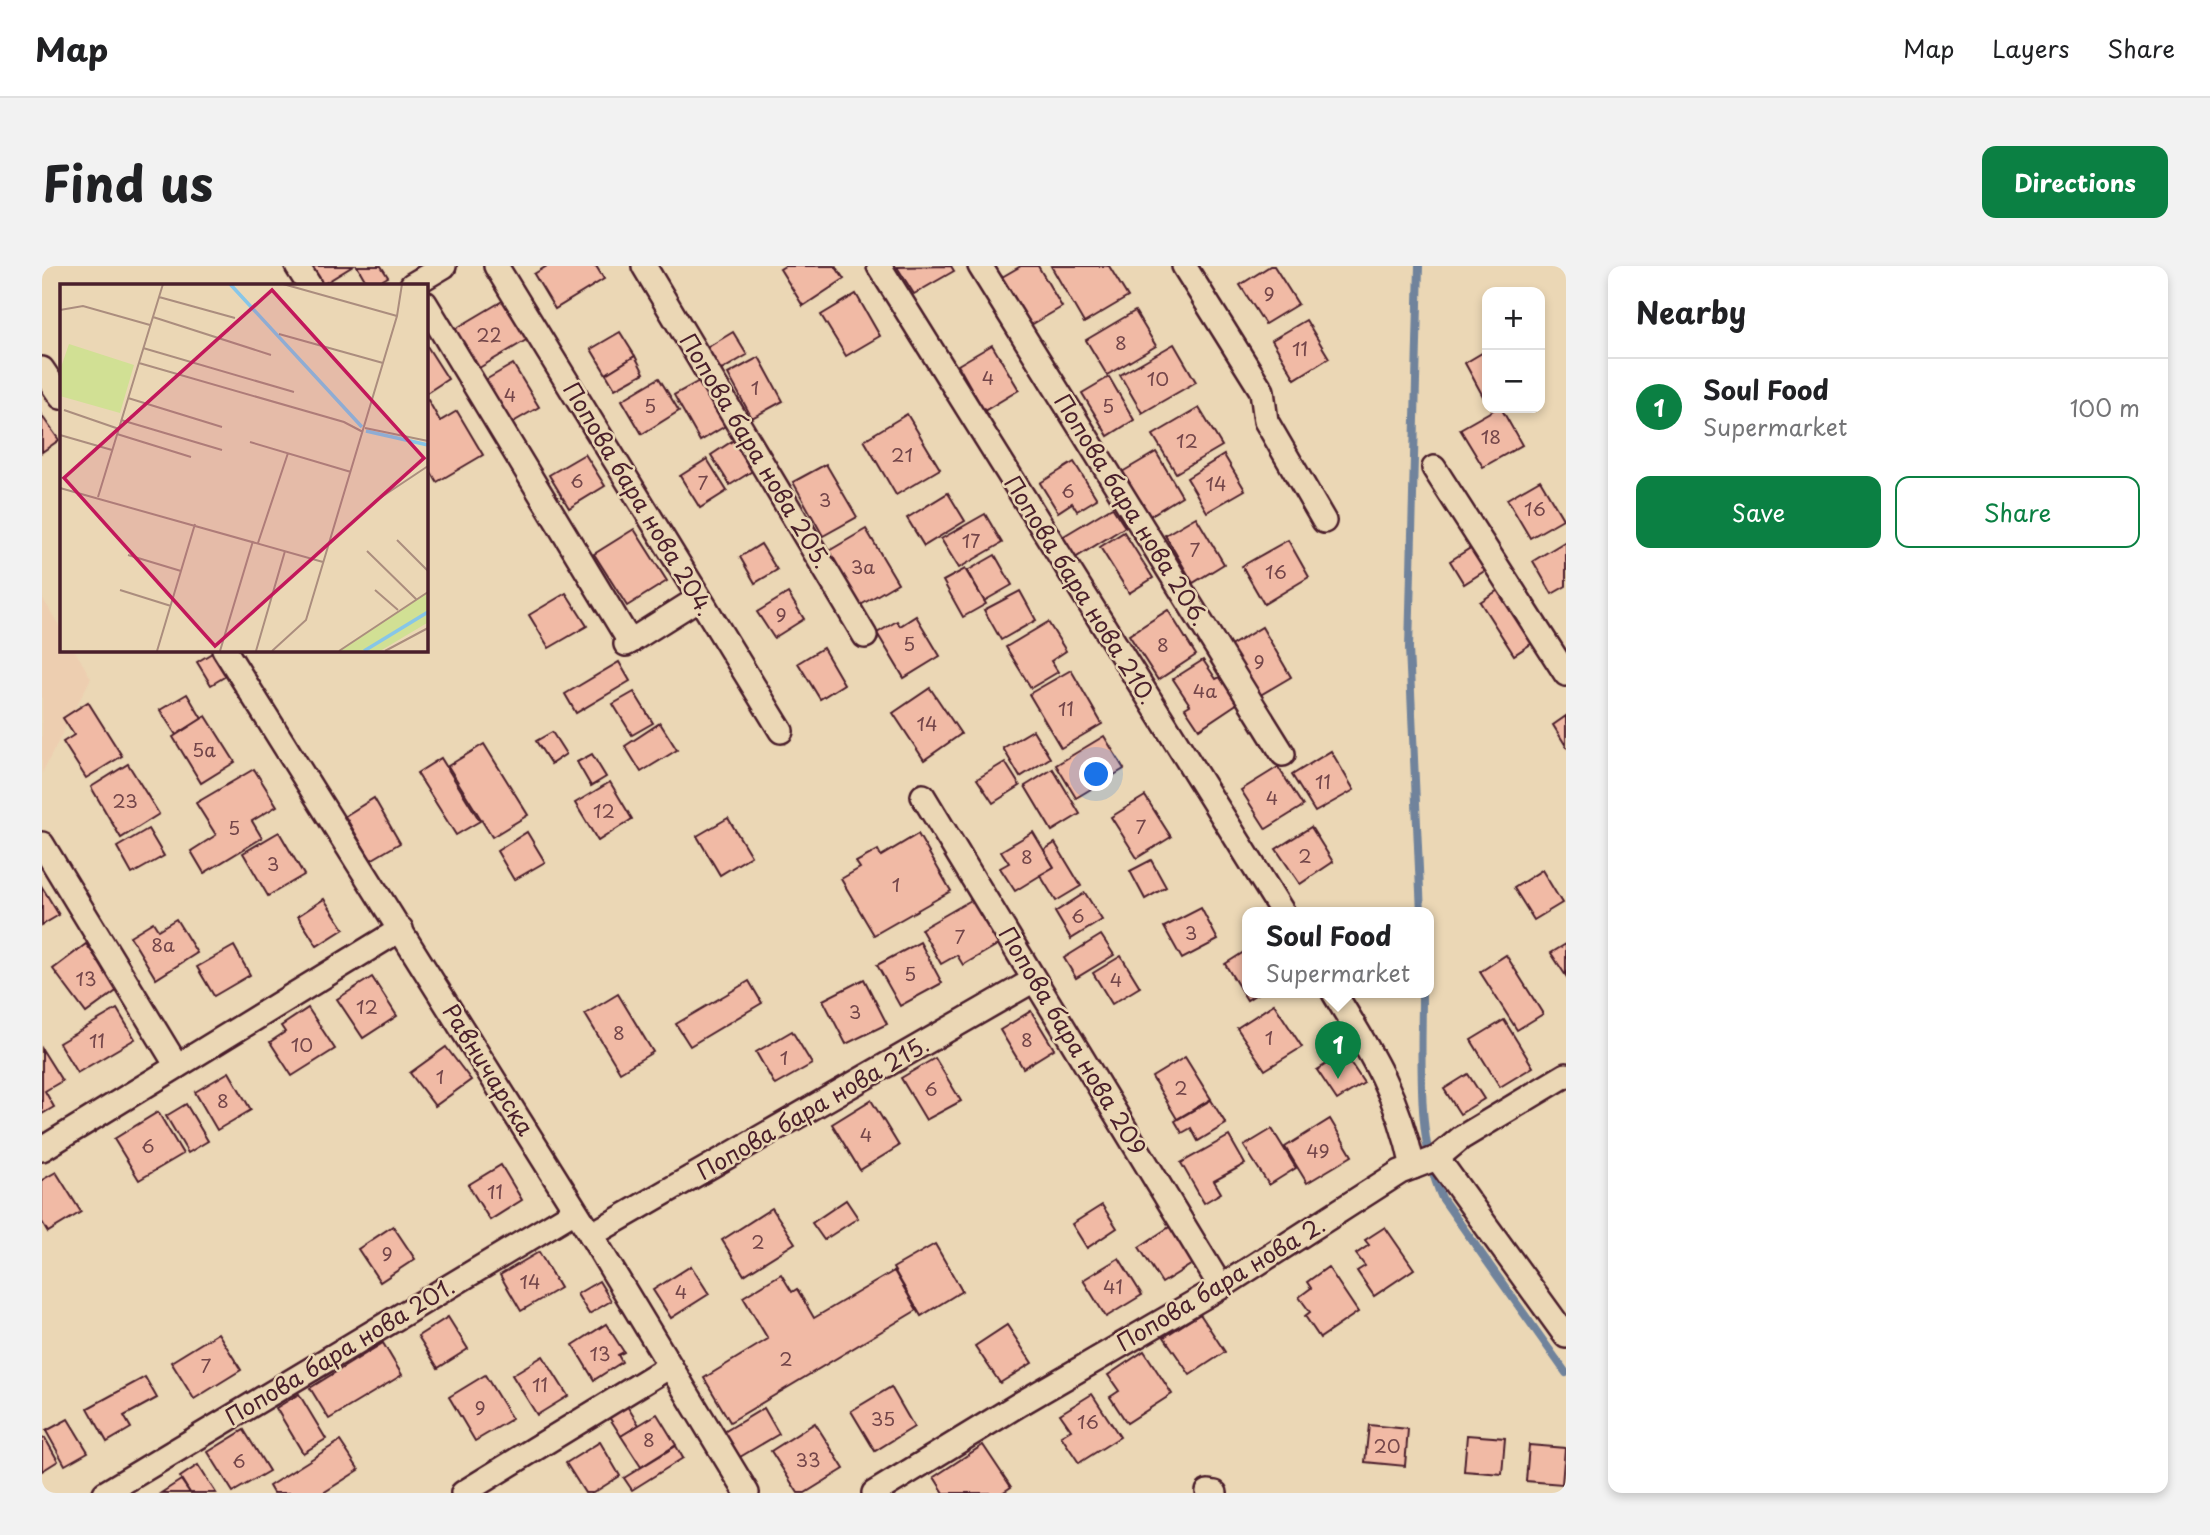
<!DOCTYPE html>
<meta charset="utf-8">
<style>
body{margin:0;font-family:"Playpen Sans",sans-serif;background:#f2f2f2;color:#202124}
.controls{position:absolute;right:21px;top:21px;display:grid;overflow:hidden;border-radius:14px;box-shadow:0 4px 10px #0003}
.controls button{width:63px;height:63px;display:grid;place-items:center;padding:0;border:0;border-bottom:2px solid #e0e0e0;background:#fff;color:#202124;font:35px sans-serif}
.you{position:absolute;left:1055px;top:509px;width:24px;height:24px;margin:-18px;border:5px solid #fff;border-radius:50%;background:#1a73e8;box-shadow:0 0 0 10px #1a73e833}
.badge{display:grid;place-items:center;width:46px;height:46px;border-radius:50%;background:#0b8043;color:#fff;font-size:23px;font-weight:700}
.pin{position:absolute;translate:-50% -58px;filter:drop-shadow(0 2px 4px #0008)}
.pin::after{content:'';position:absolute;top:37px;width:24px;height:21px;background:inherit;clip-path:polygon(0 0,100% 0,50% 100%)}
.popup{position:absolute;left:1200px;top:641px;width:192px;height:91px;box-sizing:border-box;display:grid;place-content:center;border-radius:14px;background:#fff;filter:drop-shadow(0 2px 5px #0005);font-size:23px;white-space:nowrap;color:#757577}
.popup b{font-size:26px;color:#202124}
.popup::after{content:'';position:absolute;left:50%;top:100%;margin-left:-14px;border:14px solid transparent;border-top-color:#fff}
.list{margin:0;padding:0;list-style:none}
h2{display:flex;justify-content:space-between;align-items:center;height:91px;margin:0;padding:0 28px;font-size:30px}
h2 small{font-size:23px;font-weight:400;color:#757577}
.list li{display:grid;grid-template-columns:46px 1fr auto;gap:21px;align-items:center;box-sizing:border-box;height:98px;padding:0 28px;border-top:2px solid #e0e0e0}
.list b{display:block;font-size:26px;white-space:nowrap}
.list p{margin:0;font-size:23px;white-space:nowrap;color:#757577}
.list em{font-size:23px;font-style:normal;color:#757577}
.actions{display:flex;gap:14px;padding:21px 28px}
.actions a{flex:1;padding:16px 0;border:2px solid #0b8043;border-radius:14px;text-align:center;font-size:24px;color:#0b8043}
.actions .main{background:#0b8043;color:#fff}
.map{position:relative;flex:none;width:1524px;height:1227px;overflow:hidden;border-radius:14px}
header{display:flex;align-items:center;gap:42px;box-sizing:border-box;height:98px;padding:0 35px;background:#fff;border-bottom:2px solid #e0e0e0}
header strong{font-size:33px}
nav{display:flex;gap:38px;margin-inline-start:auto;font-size:24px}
.intro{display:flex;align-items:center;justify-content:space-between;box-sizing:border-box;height:168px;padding:0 42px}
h1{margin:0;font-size:49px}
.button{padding:18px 32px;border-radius:14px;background:#0b8043;color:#fff;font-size:24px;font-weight:700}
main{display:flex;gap:42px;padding:0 42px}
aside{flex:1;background:#fff;border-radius:14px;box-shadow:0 4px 10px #0003}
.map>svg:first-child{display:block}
.built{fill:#edceb0}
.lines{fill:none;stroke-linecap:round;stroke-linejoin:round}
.stream{stroke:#6f839c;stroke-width:8}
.building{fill:#f1baa5;stroke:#4a1f2b;stroke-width:2}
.street-casing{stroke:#4a1f2b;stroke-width:28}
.street{stroke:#ebd7b5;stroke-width:23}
.labels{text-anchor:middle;stroke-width:5;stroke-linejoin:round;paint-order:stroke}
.number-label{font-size:19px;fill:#74464a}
.street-label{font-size:23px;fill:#4a1f2b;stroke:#ebd7b5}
.inset-river{fill:none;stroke:#87c6e8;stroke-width:3.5}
.inset-road{fill:none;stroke:#ab8d7e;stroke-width:2}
.view{fill:#c2185b;fill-opacity:0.15;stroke:#c2185b;stroke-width:3.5}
.inset-edge{fill:none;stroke:#4a1f2b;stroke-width:3.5}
</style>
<header>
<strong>Map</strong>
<nav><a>Map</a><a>Layers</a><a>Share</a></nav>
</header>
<div class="intro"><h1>Find us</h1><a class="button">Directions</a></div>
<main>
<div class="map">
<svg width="1524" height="1227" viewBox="0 0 1524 1227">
<rect width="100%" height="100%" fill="#ebd7b5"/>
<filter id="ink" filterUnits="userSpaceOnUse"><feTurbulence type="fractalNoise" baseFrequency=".0143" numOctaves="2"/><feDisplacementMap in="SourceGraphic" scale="14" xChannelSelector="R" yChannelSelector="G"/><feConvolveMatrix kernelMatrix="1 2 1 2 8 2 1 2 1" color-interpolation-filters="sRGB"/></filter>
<g filter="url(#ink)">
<polygon class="built" points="0,331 19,363 19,383 32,383 49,412 0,507"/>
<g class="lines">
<g class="stream">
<polyline points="1377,0 1367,382 1379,647"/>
<path d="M1380,727c0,63 -6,147 20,205l124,175"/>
</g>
</g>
<g class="building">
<polygon points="269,0 311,0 280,19"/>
<polygon points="315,0 339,0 346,11 332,19 326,19"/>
<polygon points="505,0 554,0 562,13 513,43 492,8"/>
<polygon points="743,0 793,0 802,13 761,40 738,3"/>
<polygon points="909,0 912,5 872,28 855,1"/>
<polygon points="979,0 996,0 1020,41 989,59 960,11"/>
<polygon points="1009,0 1067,0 1086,31 1042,57"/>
<polygon points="1228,0 1232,0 1256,38 1223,58 1198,19"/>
<polygon points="814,28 838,70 804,90 779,49"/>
<polygon points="462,34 486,73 432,105 408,66"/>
<polygon points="1093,45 1114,80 1065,109 1044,74"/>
<polygon points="1264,54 1287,92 1253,113 1230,74"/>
<polygon points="578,66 593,90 564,108 549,83"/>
<polygon points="691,66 705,89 676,106 663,83"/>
<polygon points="383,77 406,113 383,128"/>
<polygon points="1132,78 1154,116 1100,147 1078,109"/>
<polygon points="950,79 977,124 942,145 916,99"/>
<polygon points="1445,84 1445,133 1443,134 1423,97"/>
<polygon points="593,90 602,107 573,123 564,108"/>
<polygon points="717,91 741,135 710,152 686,108"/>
<polygon points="471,98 497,141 466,159 440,116"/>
<polygon points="1067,111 1092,154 1066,170 1040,127"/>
<polygon points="617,112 637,145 600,168 580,134"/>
<polygon points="659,114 685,159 658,175 632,129"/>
<polygon points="386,134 398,155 415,145 441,189 395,216 383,196 383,136"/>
<polygon points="1157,142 1180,180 1134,207 1111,169"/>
<polygon points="1455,142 1459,142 1480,179 1441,201 1418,163"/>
<polygon points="865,148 898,203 854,229 822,174"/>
<polygon points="0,150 17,174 0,186"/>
<polygon points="692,174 712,204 688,219 669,189"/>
<polygon points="1114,186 1140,230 1106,251 1080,206"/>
<polygon points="543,188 563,220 527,242 507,209"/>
<polygon points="1182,189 1203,224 1165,246 1145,212"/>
<polygon points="665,193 685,225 658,242 638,210"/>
<polygon points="1032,196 1055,233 1035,245 1030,237 1016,246 998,217"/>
<polygon points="784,198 815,251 781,270 751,216"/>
<polygon points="1498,214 1521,253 1488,272 1465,233"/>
<polygon points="906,227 923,255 882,280 865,252"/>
<polygon points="1070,241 1083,261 1033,292 1020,271"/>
<polygon points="943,248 960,277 917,302 899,273"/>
<polygon points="1154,251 1182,298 1151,317 1123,269"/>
<polygon points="592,263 625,315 585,340 552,288"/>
<polygon points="824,263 856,317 817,340 785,286"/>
<polygon points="1082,266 1111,312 1087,327 1058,281"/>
<polygon points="1246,274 1267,311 1222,338 1200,300"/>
<polygon points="1524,275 1524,320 1510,328 1491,295"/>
<polygon points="719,278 735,304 713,317 698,291"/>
<polygon points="1430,281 1444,304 1422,318 1408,295"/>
<polygon points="953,289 970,319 942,335 925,305"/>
<polygon points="923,303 944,338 921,351 901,315"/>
<polygon points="1461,321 1495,374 1472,389 1438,336"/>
<polygon points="978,325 994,354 959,374 942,344"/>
<polygon points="524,327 545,360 507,382 487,349"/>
<polygon points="746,327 762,353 732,372 715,346"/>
<polygon points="1126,344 1154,389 1116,414 1087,369"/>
<polygon points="874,350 898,390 862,412 835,367 855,355 858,360"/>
<polygon points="1006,356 1024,385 1009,395 1016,406 989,422 964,381"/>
<polygon points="1220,361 1249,411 1215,431 1185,382"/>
<polygon points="781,382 802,418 778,433 756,397"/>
<polygon points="175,384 189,407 169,419 155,396"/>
<polygon points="1161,394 1174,413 1178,411 1196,437 1157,463 1143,442 1148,439 1131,413"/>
<polygon points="577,396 588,415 534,447 523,428"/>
<polygon points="1029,404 1060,458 1019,482 987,428"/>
<polygon points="888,422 919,468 882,494 851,447"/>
<polygon points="592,426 611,457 590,469 571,438"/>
<polygon points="145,428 160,453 134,469 118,444"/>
<polygon points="46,436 80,490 44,512 21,476 32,469 21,452"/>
<polygon points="164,450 193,496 159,517 131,471"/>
<polygon points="1524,450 1524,480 1511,459"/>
<polygon points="618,457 635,484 599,506 583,480"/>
<polygon points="991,464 1008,492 978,511 961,482"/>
<polygon points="510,466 524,488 509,498 494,475"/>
<polygon points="1062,470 1082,503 1034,532 1014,499"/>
<polygon points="442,478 486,549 450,571 406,500"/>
<polygon points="1289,485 1312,524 1273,546 1250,509"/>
<polygon points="550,488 564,511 549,520 535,496"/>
<polygon points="399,492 438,555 414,569 375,507"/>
<polygon points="963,496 978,520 951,537 935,513"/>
<polygon points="86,498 117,548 79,572 49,521"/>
<polygon points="1236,501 1261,540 1224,563 1199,524"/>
<polygon points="212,503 235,540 210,555 220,572 162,607 149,585 174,569 154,537"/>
<polygon points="1011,503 1038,548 1010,565 983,520"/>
<polygon points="568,516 590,553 556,575 533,537"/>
<polygon points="1103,530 1129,571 1095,592 1069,551"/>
<polygon points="332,532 358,577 329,594 303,550"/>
<polygon points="686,552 709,590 678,609 655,570"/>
<polygon points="1269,561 1291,596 1258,618 1234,583"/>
<polygon points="106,563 122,590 90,608 75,581"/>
<polygon points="237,566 262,609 226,630 201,587"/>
<polygon points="485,566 503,596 472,614 455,585"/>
<polygon points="991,566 1012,601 973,625 958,602 967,597 959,585"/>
<polygon points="876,568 909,625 832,669 799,613 818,602 814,596 836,584 839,590"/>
<polygon points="1013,577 1039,620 1014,635 998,609 1012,601 1002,584"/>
<polygon points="1109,594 1124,621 1103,633 1088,605"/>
<polygon points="1500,604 1520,637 1492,654 1472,622"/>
<polygon points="0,621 17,649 0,659"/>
<polygon points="1043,627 1060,654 1029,673 1013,646"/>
<polygon points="282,633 302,663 275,680 256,650"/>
<polygon points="931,633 957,678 921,699 915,689 899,698 879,663"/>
<polygon points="1159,642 1176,674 1140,693 1122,661"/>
<polygon points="134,653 155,687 114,713 88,670 111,656 116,664"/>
<polygon points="1059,669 1072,689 1034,712 1022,692"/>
<polygon points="878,676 900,717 858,740 835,699"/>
<polygon points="44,678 77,723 44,747 11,703"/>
<polygon points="1524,678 1524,710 1509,687"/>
<polygon points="192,680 208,709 172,730 155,701"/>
<polygon points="1205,684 1205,727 1216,727 1205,734 1183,698"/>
<polygon points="1464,689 1501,748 1475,764 1438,706"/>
<polygon points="1079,690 1098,721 1070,738 1051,707"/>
<polygon points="330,711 355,750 321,772 295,733"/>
<polygon points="822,713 845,758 804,778 781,734"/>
<polygon points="707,715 720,737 648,780 634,758"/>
<polygon points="576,728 611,786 578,806 543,748"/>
<polygon points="1232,738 1260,781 1223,804 1195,762"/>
<polygon points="266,742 293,783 250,810 228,776 243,766 239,760"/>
<polygon points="75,743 93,773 35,807 17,777"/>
<polygon points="989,745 1012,783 981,802 958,764"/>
<polygon points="1462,754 1491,801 1458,821 1429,774"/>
<polygon points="750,765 770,798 733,819 714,786"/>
<polygon points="404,781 429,814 393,840 368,807"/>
<polygon points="0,783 20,815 3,825 12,841 0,848"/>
<polygon points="1302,787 1322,817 1295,834 1275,804"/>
<polygon points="1143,791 1169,833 1135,853 1110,811"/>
<polygon points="893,792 919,835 884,854 859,812"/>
<polygon points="187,806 209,844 175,864 153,826"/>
<polygon points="1426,808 1442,833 1418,848 1402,823"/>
<polygon points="829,834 857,880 818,904 790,858"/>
<polygon points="1169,834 1184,858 1156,875 1149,862 1140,867 1133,855"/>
<polygon points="144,838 166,875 146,887 124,850"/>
<polygon points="116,846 141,888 97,914 72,873"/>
<polygon points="1288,853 1310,890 1265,917 1243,881"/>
<polygon points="1230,863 1254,902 1227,919 1202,880"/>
<polygon points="1187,870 1203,898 1172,915 1179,927 1162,937 1139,897"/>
<polygon points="459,899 480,934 448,954 426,919"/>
<polygon points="14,906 39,946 6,966 0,956 0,914"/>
<polygon points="804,934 816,952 782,974 770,957"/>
<polygon points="1060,939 1075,962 1045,982 1030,958"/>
<polygon points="730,942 753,977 702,1009 680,974"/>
<polygon points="1132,958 1155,995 1120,1017 1097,981"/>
<polygon points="351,960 373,993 338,1016 316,983"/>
<polygon points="1343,961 1372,1003 1332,1030 1315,1005 1323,1000 1314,988 1327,979 1323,974"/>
<polygon points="893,978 920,1025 879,1050 851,1002"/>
<polygon points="497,986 518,1022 479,1045 458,1009"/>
<polygon points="1077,992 1100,1029 1064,1051 1041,1014"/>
<polygon points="649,1000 667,1028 629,1052 611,1024"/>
<polygon points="1286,1001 1316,1046 1278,1072 1263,1050 1268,1046 1257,1031 1269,1022 1265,1016"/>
<polygon points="852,1005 875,1044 688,1156 662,1112 726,1073 701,1031 739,1008 750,1026 755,1023 772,1052"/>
<polygon points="557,1015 569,1035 547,1048 535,1028"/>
<polygon points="1158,1048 1183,1086 1148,1109 1122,1071"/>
<polygon points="406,1051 426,1083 396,1102 376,1070"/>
<polygon points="564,1058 582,1086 576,1089 580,1096 552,1114 531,1079"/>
<polygon points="965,1059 990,1097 958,1117 933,1080"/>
<polygon points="176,1067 199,1104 152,1133 129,1096"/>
<polygon points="341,1077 360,1109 287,1153 268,1122"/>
<polygon points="1102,1085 1130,1128 1085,1157 1068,1131 1077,1125 1066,1109"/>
<polygon points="501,1090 526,1130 495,1149 470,1109"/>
<polygon points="443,1109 470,1153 433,1175 407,1131"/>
<polygon points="103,1111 115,1132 82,1150 89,1162 65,1176 46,1142"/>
<polygon points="849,1121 872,1161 833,1185 809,1145"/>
<polygon points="257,1128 284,1173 261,1187 234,1142"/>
<polygon points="1050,1128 1078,1171 1037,1197 1019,1170 1029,1164 1018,1148"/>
<polygon points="585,1140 597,1159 579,1170 567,1151"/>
<polygon points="722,1142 737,1168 698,1191 682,1166"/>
<polygon points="615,1148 634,1179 599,1201 579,1170"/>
<polygon points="26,1153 46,1186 23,1199 4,1165"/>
<polygon points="773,1157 802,1203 763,1227 756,1227 729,1185"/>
<polygon points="1327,1159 1366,1163 1363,1200 1323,1196"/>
<polygon points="202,1164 227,1205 191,1226 166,1186"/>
<polygon points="1425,1169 1463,1172 1460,1208 1422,1205"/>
<polygon points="3,1172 16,1195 0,1205 0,1173"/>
<polygon points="298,1175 317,1204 281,1227 231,1227 227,1220"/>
<polygon points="558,1176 578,1210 551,1227 543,1227 524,1197"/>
<polygon points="941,1179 969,1221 960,1227 902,1227 892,1211"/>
<polygon points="1487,1179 1523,1182 1520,1218 1484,1215"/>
<polygon points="634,1180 641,1192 590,1224 582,1212"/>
<polygon points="156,1199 174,1227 148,1227 138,1211"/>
<polygon points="139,1214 148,1227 119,1227"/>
</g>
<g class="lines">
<defs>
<g id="street">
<polyline points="255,0 267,19"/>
<polyline points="454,0 739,465"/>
<polyline points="602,0 823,370"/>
<polyline points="837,0 1241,647"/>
<polyline points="938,0 1241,488"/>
<polyline points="1142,0 1220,125 1224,155 1282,255"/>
<polyline points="370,19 402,0"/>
<polyline points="383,37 588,376"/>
<polyline points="0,103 19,131"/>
<polyline points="1392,202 1524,408"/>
<polyline points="584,378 657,332"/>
<polyline points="182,383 549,969 705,1227"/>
<polyline points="881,530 1179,1021"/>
<polyline points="0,578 135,800"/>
<path d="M1292,727c38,61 64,103 79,174"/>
<polyline points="0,883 359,663"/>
<polyline points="1395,892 1524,1070"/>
<polyline points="549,969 992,714"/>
<polyline points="1166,1226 1173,1227"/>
<polyline points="63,1227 533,945"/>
<polyline points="421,1227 628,1100"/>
<polyline points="832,1227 976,1139 1179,1021 1358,906 1395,892 1419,872 1524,809"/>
</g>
</defs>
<use href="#street" class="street-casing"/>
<use href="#street" class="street"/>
</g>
</g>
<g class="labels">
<g class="number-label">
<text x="1227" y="35">9</text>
<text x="447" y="76">22</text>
<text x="1079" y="84">8</text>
<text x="1258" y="90">11</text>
<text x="946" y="119">4</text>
<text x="1116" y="120">10</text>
<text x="713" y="129">1</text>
<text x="468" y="136">4</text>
<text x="608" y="147">5</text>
<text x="1066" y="147">5</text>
<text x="1449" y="178">18</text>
<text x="1145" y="182">12</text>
<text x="860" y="196">21</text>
<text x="535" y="222">6</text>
<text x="661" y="224">7</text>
<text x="1174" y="225">14</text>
<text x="1026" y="232">6</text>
<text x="783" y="241">3</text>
<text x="1493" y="250">16</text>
<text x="929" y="282">17</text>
<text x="1153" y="291">7</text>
<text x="821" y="308">3a</text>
<text x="1234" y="313">16</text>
<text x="739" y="356">9</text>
<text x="867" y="385">5</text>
<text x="1121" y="386">8</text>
<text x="1217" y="403">9</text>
<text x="1163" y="432">4a</text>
<text x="1024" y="450">11</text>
<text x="885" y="465">14</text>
<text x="162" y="491">5a</text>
<text x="1281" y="523">11</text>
<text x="1230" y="539">4</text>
<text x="83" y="542">23</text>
<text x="562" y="552">12</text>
<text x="1099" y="568">7</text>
<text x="192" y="569">5</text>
<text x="1263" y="597">2</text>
<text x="985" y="598">8</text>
<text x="231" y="605">3</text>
<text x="854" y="626">1</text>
<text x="1036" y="657">6</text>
<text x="1149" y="674">3</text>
<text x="918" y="678">7</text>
<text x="121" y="686">8a</text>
<text x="868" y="715">5</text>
<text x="44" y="720">13</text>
<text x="1074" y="721">4</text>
<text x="325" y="748">12</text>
<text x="813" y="753">3</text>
<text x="577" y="774">8</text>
<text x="1227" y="779">1</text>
<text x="985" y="781">8</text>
<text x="55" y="782">11</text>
<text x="260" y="786">10</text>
<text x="742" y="799">1</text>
<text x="398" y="818">1</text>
<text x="1139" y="829">2</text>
<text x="889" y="830">6</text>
<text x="181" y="842">8</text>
<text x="824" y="876">4</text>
<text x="106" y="887">6</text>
<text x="1276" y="892">49</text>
<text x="453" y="933">11</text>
<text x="716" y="983">2</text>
<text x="345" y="995">9</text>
<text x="488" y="1023">14</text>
<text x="1071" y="1028">41</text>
<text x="639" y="1033">4</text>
<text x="558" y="1095">13</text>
<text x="744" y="1100">2</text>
<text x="164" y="1107">7</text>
<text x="498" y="1126">11</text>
<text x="438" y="1149">9</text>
<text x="841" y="1160">35</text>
<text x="1046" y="1163">16</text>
<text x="607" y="1181">8</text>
<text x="1345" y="1187">20</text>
<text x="766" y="1201">33</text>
<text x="197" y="1202">6</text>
</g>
<g class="street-label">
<text transform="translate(713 185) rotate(59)" y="8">Попова бара нова 205.</text>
<text transform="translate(596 233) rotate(59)" y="8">Попова бара нова 204.</text>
<text transform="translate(1089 244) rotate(58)" y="8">Попова бара нова 206.</text>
<text transform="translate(1038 324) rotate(58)" y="8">Попова бара нова 210.</text>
<text transform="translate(1030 775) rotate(59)" y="8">Попова бара нова 209</text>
<text transform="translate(446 804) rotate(58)" y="8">Равничарска</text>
<text transform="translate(771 842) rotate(-30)" y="8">Попова бара нова 215.</text>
<text transform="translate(1179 1018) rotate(-31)" y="8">Попова бара нова 2.</text>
<text transform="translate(298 1086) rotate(-31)" y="8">Попова бара нова 201.</text>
</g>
</g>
<g transform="translate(18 18)">
<rect width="368" height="368" fill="#ebd7b5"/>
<path d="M9,60l65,21 -14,48 -60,-17v-26zM367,308v31l-47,28h-41z" fill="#d1e094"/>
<path class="inset-river" d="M170,0l132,143M306,147l62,14M304,367l64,-39"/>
<path class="inset-road" d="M223,0l114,32M99,13l76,21M0,26l23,-4 67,19M93,33l118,38M219,50l104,29M83,64l151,44M79,79l205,59 19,10M68,114l94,29M4,126l55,19M61,136l101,30M305,144l63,13M57,150l74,23M0,151l52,15M190,158l101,30M0,204l263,74M38,213l65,-213M314,218l54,-36M337,256l31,31M198,259l30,-90M307,267l49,48M68,271l53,16M60,306l51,16M315,306l23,20M97,367l38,-127M160,367l33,-110M196,367l29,-100M212,367l34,-31 91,-304 5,-32M279,367l89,-59M325,367l43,-23"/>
<path class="view" d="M212,6l152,168 -209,188 -151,-168z"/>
<rect width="368" height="368" class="inset-edge"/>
</g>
</svg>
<div class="controls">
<button>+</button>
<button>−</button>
</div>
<div class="you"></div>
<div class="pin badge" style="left:1296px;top:813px">1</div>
<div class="popup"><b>Soul Food</b>Supermarket</div>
</div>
<aside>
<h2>Nearby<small></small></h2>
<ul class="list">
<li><span class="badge">1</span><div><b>Soul Food</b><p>Supermarket</p></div><em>100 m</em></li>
</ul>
<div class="actions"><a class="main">Save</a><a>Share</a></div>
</aside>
</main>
